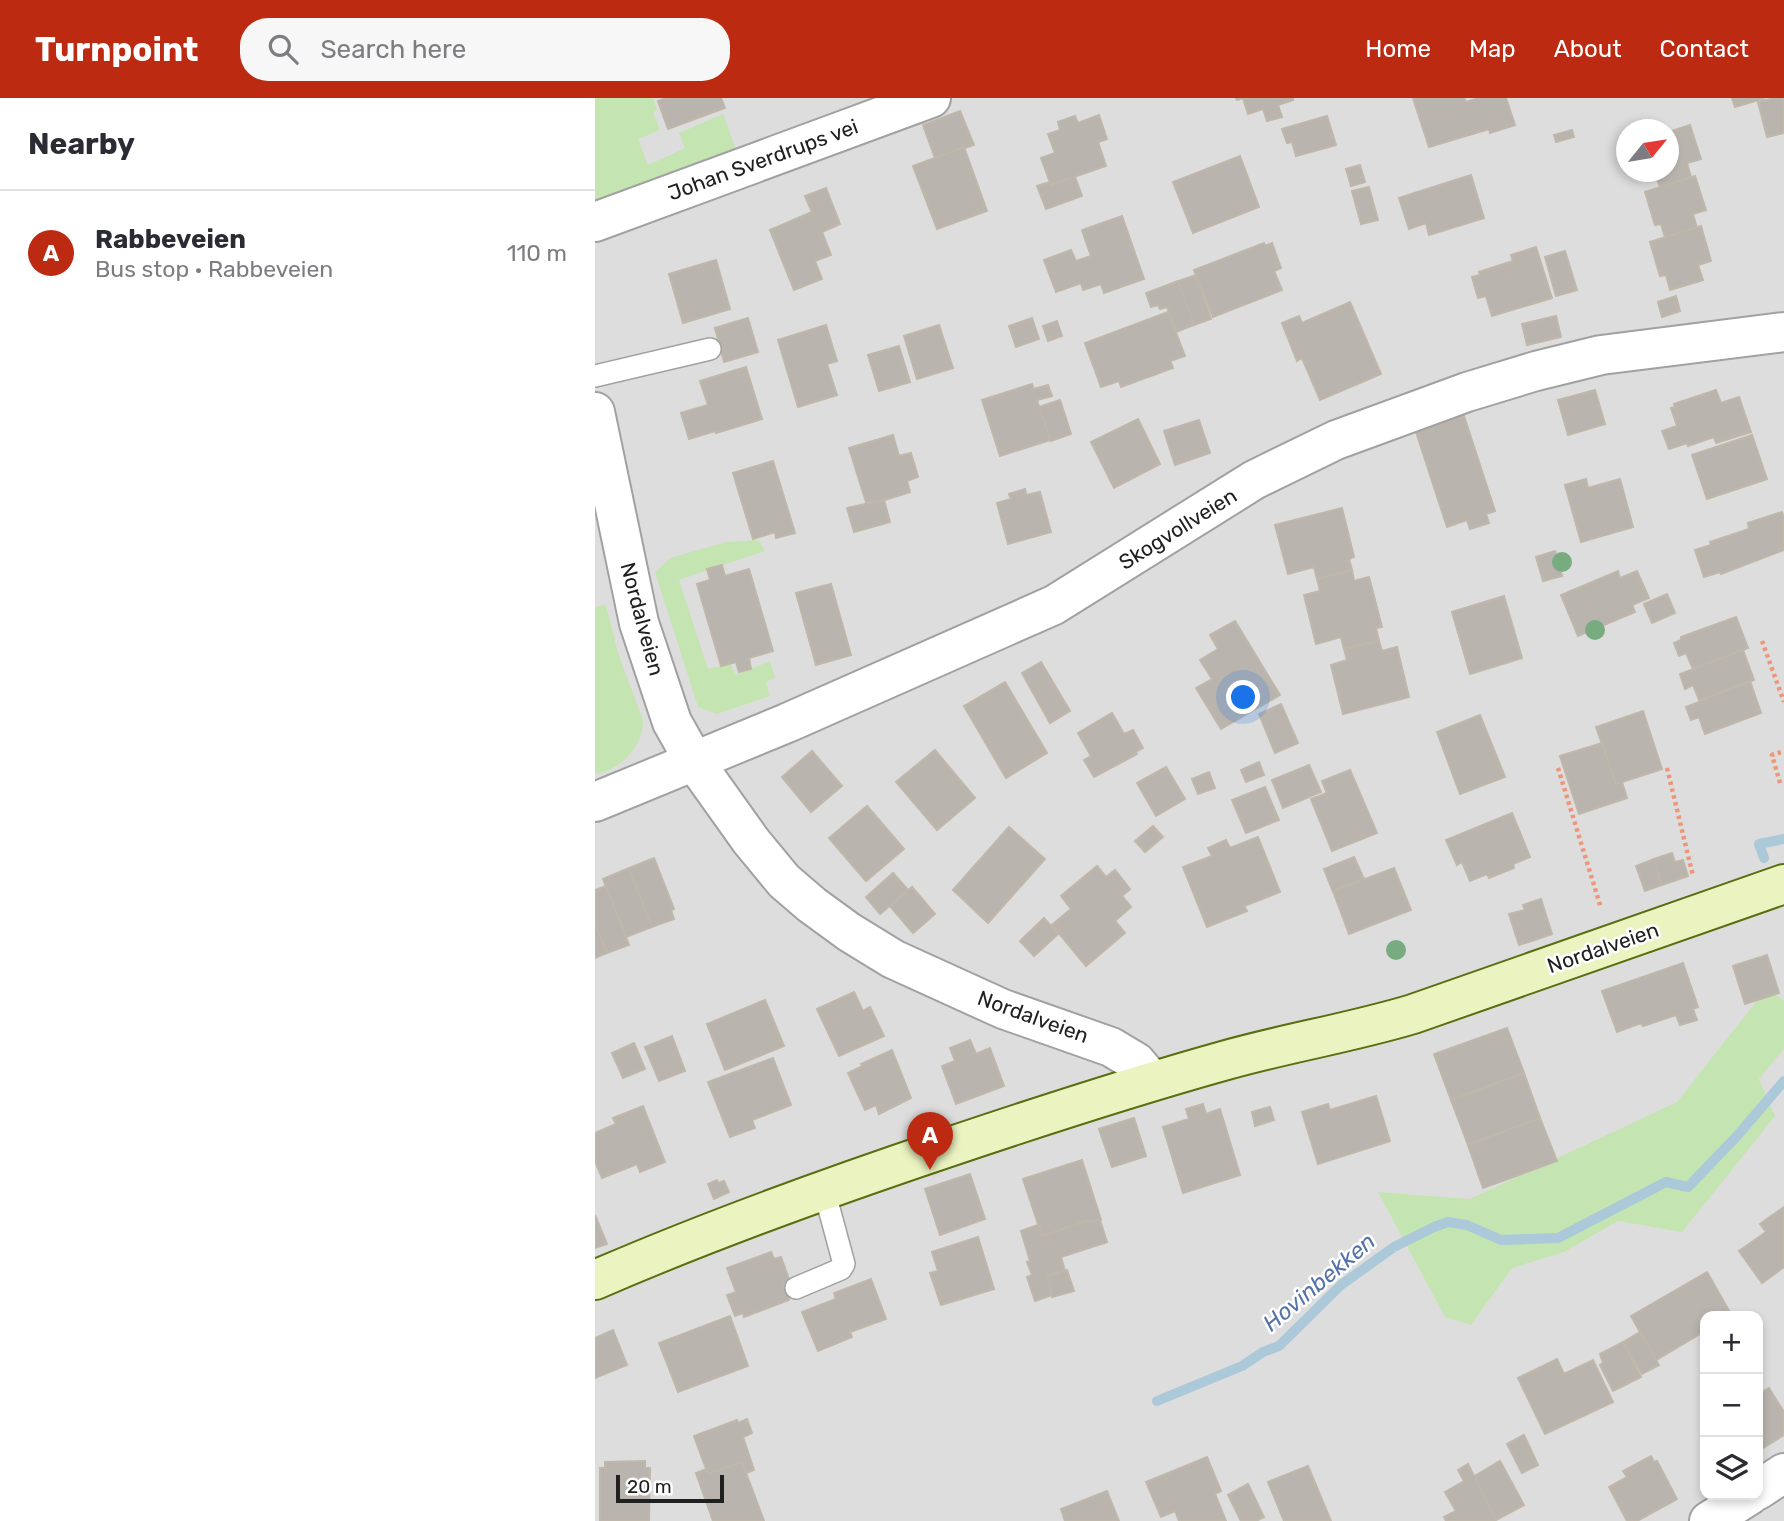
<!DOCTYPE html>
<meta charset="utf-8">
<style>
body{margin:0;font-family:Rubik,sans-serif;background:#f7f7f7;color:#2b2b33}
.controls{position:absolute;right:21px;bottom:21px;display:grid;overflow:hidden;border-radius:14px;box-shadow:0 4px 10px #0003}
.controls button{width:63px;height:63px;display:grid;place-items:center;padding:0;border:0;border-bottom:2px solid #e1e1e2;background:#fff;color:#2b2b33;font:35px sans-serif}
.compass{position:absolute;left:1021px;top:21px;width:63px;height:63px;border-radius:50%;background:#fff;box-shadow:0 4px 10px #0003;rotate:60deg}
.scale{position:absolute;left:21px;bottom:18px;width:108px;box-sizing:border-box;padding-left:7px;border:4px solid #202020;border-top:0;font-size:19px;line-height:24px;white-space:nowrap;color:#202020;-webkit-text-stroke:5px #fff;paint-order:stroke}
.you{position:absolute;left:649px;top:600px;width:24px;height:24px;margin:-18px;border:5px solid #fff;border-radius:50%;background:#1a73e8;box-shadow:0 0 0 10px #1a73e833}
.badge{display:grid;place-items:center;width:46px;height:46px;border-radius:50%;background:#bd2a12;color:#fff;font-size:23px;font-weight:700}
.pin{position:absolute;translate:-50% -58px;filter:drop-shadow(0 2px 4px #0008)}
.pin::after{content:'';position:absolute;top:37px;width:24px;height:21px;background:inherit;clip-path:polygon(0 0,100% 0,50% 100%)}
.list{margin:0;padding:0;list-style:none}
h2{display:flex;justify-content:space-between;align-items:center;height:91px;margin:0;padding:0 28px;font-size:30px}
h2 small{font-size:23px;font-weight:400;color:#7c7c81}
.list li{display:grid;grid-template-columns:46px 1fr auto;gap:21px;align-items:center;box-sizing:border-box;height:126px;padding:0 28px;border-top:2px solid #e1e1e2}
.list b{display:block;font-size:26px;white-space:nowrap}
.list p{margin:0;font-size:23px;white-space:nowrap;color:#7c7c81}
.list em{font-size:23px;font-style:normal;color:#7c7c81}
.icon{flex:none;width:38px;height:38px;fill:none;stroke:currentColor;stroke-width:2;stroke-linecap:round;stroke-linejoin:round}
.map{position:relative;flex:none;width:1189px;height:1423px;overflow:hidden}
header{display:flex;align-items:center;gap:42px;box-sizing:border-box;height:98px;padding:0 35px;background:#bd2a12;color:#fff}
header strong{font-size:33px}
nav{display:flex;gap:38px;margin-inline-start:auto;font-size:24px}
.search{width:490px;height:63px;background:#f7f7f7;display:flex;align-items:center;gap:18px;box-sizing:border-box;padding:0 24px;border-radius:28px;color:#7c7c81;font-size:26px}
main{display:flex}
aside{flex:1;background:#fff}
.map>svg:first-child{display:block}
.residential{fill:#dedddd;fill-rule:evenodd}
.grass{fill:#c4e5b2}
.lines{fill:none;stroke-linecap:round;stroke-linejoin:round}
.stream{stroke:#acc9d9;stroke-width:10}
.building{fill:#b9b4ad;stroke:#c0b7ab;stroke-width:2}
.lane-casing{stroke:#a1a1a1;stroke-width:24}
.street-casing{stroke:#a1a1a1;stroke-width:42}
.secondary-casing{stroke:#576f0f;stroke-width:42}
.path{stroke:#ee967a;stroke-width:4.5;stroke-dasharray:3.5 3.5;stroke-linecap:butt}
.lane{stroke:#fff;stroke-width:21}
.street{stroke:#fff;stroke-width:38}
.secondary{stroke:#ebf4c1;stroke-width:38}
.tree{fill:#78ac80}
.labels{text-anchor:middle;stroke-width:5;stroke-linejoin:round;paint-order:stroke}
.street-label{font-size:21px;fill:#202020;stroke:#fff}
.water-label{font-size:23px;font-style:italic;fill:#5473a8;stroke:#fff}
</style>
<header>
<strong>Turnpoint</strong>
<div class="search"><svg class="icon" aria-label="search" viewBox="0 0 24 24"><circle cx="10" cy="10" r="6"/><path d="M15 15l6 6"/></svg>Search here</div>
<nav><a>Home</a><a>Map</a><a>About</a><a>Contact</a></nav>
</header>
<main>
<aside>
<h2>Nearby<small></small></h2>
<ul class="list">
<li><span class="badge">A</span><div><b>Rabbeveien</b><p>Bus stop · Rabbeveien</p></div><em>110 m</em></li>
</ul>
</aside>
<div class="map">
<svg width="1189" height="1423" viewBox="0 0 1189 1423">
<rect width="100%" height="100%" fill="#f0eee7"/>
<path class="residential" d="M0,0h1189v1423h-1189zM1032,32h42v42h-42zM1110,1218h53v179h-53z"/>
<g class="grass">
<polygon points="0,0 58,0 62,12 58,15 65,32 43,41 53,67 90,50 84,35 128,16 143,57 0,109"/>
<polygon points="164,442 170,453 84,482 113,571 135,565 141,577 175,563 180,580 171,584 175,598 122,616 103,609 60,474 75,460 131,444"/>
<path d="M11,507l12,48 25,67c0,27 -22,50 -48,54v-167z"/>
<polygon points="1172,890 1189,903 1189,951 1164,981 1180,1018 1087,1134 1023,1123 969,1154 917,1170 876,1227 850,1219 783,1094 875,1101 1082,1004"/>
</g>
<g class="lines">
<g class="stream">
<polyline points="1169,760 1164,746 1189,741"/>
<polyline points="562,1303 647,1268 668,1254 684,1248 746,1187 799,1149 839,1129 853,1124 872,1127 906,1142 963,1140 1071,1084 1093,1089 1142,1038 1189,983"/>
</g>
</g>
<g class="building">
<polygon points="71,0 126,0 130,10 73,31 63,3"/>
<polygon points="641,0 698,0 698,2 683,7 687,19 672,23 668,11 653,16 648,0 642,2"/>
<polygon points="818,0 869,0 871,4 884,0 911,0 920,27 895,35 894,31 834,49"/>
<polygon points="1137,0 1170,0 1140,9"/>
<polygon points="1179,0 1189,0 1189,35 1172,39 1163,4"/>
<polygon points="365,13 379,47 340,60 328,27"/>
<polygon points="504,17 512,41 503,44 511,68 456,87 446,60 460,55 453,36 465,32 463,24 480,18 483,25"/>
<polygon points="732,18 741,47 701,58 697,44 692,45 687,31"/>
<polygon points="1095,27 1106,61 1092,65 1096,79 1065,89 1060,75 1055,77 1054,74 1074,74 1074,34"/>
<polygon points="977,32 979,39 961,44 959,37"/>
<polygon points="369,49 392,113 342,131 318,68"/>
<polygon points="645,58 664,109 598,135 578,84"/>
<polygon points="765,67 770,84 756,88 751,71"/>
<polygon points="876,77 889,120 834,137 831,125 814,131 804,100"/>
<polygon points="1100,78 1111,112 1098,116 1102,130 1070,139 1066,126 1060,127 1050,94"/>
<polygon points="480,79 487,98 451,111 442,88 455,84 456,87"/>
<polygon points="774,89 783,122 766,126 757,93"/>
<polygon points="231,90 245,126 227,134 236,157 220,163 227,181 199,192 175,132 217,114 210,98"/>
<polygon points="527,118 549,181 509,195 506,186 488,192 486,185 461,194 449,162 476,152 481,163 496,158 487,132"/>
<polygon points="1106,128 1116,163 1103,167 1108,182 1075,192 1071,177 1065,178 1055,144"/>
<polygon points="669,145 670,148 677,145 686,170 679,173 687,192 618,219 599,172"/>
<polygon points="941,149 957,200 897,218 891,198 883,200 877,179 885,177 884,174 918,163 916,157"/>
<polygon points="970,153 982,192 961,198 950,159"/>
<polygon points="121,162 135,211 88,225 74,176"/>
<polygon points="601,177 616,221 599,227 583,183"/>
<polygon points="583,183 599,227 581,234 572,209 565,211 563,207 556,209 551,195"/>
<polygon points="1081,198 1085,213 1067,219 1063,204"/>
<polygon points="755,204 786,276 725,302 707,260 702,263 687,225 704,218 707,225"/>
<polygon points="573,214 590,258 575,263 578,270 526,289 524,283 506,289 490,245"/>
<polygon points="961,218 966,239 932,247 927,226"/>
<polygon points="153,220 163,254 129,264 120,230"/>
<polygon points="437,220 444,241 421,249 414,228"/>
<polygon points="462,223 467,238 453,243 448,228"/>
<polygon points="231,227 242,263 232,266 242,297 203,309 183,242"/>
<polygon points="344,227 358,270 322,281 309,238"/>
<polygon points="304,248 315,284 284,293 273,257"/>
<polygon points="151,269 167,321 121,335 120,333 94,341 86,315 113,307 105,283"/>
<polygon points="437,286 439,291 453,287 457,298 442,302 455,342 405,358 387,302"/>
<polygon points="1000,292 1010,326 973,337 963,302"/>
<polygon points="1121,292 1126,305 1144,299 1156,334 1121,345 1119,339 1093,348 1092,345 1074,351 1067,333 1082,328 1076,310 1080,309 1079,306"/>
<polygon points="465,302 476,336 456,343 444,309"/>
<polygon points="869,318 900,413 891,416 894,425 875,431 872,422 852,429 821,334"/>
<polygon points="543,321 565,366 519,390 496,344"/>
<polygon points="604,322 615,355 580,367 569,333"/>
<polygon points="298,337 304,358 316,355 323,379 312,383 315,394 277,406 276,403 271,404 254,350"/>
<polygon points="1157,337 1172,381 1112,401 1097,357"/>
<polygon points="178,363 200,435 181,440 180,434 158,441 138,375"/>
<polygon points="991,381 993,390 1025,381 1038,429 986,444 970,387"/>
<polygon points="430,391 431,397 445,394 456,434 413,446 402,405 416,401 414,396"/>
<polygon points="289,402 295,424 259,434 252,410"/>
<polygon points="747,410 759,459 754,461 757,472 722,481 719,469 693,476 680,427"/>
<polygon points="1187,414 1189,420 1189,452 1126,476 1125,474 1109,479 1100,452 1116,447 1115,444 1154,431 1153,425"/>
<polygon points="960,453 967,478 948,483 941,459"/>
<polygon points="127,467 130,478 154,471 178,553 154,560 156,571 144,574 141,564 126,568 102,486 115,482 112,471"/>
<polygon points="757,472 759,483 774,479 787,529 781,530 784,543 749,551 746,539 721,546 709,497 725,493 722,481"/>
<polygon points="1023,473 1025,480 1042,473 1054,500 1037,507 1040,514 983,538 966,497"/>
<polygon points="236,486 256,557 221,567 201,495"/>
<polygon points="1072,496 1080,515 1057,525 1049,506"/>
<polygon points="909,498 927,560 875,576 857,514"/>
<polygon points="1141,519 1153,550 1098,571 1091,555 1084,558 1079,545 1086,542 1086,539"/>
<polygon points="640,523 685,597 626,631 601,590 617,581 605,562 623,551 615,537"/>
<polygon points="784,543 787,553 802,549 814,599 748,616 736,567 752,562 749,551"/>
<polygon points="1148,552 1159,582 1104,602 1098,587 1090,591 1085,576"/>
<polygon points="446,564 475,613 455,625 427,575"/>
<polygon points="1155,583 1166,615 1110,636 1104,619 1096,622 1091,609"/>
<polygon points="410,584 452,655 411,680 369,608"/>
<polygon points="686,606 703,645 680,655 664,616"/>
<polygon points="1048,613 1067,671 1021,686 1001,629"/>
<polygon points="517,615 529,636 538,632 548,650 540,654 542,656 499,679 489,662 496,658 483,635"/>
<polygon points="885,617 910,679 865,696 842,634"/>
<polygon points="1007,645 1021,686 1027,684 1032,700 984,716 965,658"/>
<polygon points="340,652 380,700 342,732 301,684"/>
<polygon points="217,653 247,688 216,714 187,679"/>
<polygon points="664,664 669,677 651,684 646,672"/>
<polygon points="714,667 726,694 688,710 677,682"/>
<polygon points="571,669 590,701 561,718 542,685"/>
<polygon points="755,672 782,735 737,753 716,701 732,695 727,683"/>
<polygon points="614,674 620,690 603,696 597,681"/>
<polygon points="670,689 684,722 651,735 637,702"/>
<polygon points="272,708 309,751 271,783 234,740"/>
<polygon points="917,715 935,759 918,766 919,770 894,780 892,776 875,783 867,764 862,767 851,742"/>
<polygon points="558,728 568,739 550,754 540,743"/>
<polygon points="414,729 450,761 393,825 358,792"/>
<polygon points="663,739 685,794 649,808 652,813 612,829 588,769 617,758 613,750 631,742 635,750"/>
<polygon points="1077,755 1080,764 1088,762 1093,778 1067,787 1059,761"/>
<polygon points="759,759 769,781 738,794 729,771"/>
<polygon points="59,760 79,811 76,812 79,821 57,829 34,770"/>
<polygon points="1059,761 1067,787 1050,793 1041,768"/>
<polygon points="502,768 511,779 520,772 535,791 527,798 536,809 520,823 530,835 491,868 457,827 476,811 466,798"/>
<polygon points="34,770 57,829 31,839 8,781"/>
<polygon points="799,770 816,812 754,836 738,793"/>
<polygon points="298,775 313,792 285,816 271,799"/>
<polygon points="11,788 34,847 12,855 0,825 0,792"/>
<polygon points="317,789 340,816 318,835 295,808"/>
<polygon points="946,801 957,836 924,847 914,816 930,812 928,807"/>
<polygon points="449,820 463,836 439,858 425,843"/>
<polygon points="0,825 12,855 0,860"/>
<polygon points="1172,857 1184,895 1150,906 1138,868"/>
<polygon points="1088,865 1103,909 1098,911 1102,922 1085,927 1081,917 1048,928 1046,925 1022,934 1007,893"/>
<polygon points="259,894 268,913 275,909 289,938 244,958 222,911"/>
<polygon points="170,902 189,948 130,972 112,926"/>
<polygon points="912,930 929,975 856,1002 839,956"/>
<polygon points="77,938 90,973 64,983 50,949"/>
<polygon points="375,942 381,956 395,950 409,988 361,1006 347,968 360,963 355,950"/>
<polygon points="39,945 50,971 28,980 17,955"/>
<polygon points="297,952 316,1000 284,1016 281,1007 270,1012 253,975 268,968 266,966"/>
<polygon points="178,960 196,1007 157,1022 160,1030 135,1039 113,984"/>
<polygon points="929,975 945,1020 873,1047 856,1002"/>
<polygon points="781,998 795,1043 723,1066 707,1014 733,1006 735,1012"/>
<polygon points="608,1006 611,1016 625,1011 645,1077 588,1095 568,1029 594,1021 591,1011"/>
<polygon points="48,1008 70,1064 45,1074 42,1066 7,1080 0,1063 0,1035 21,1026 18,1020"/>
<polygon points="675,1009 679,1022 660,1028 657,1014"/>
<polygon points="539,1020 551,1058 517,1069 504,1031"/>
<polygon points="945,1020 962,1063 888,1090 873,1047"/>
<polygon points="487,1062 506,1122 489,1124 447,1138 428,1081"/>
<polygon points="375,1076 390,1121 345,1137 330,1091"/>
<polygon points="122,1082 123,1085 129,1083 134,1094 119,1101 113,1086"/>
<polygon points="1189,1109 1189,1169 1167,1185 1144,1153 1171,1134 1165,1126"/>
<polygon points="0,1117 12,1146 0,1150"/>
<polygon points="505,1122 512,1144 466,1159 470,1173 452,1178 457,1197 440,1203 432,1179 437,1177 432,1164 435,1163 426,1133 443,1127 447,1138 489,1124"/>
<polygon points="383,1139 399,1191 346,1207 335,1175 343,1173 337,1154"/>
<polygon points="176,1154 179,1161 186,1159 195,1184 188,1186 194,1202 149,1219 148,1215 140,1218 132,1197 141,1194 132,1170"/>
<polygon points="472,1172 479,1193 457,1199 452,1178"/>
<polygon points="1112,1174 1137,1218 1110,1218 1110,1233 1061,1262 1036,1218"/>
<polygon points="276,1181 291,1221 255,1234 257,1239 223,1253 207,1214 241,1201 239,1195"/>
<polygon points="135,1218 153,1268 83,1294 64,1245"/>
<polygon points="18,1232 32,1267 0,1280 0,1240"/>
<polygon points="1045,1234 1064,1267 1047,1276 1028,1244"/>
<polygon points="1028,1244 1046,1279 1018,1293 1005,1267 1008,1265 1005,1256"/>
<polygon points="962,1261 969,1276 998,1262 1018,1304 950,1336 923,1280"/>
<polygon points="1174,1290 1189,1314 1189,1337 1163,1353 1163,1297"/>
<polygon points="152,1321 157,1335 148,1339 159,1372 151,1375 147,1364 113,1376 99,1338 142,1322 143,1325"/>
<polygon points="929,1337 943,1367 927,1375 912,1346"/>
<polygon points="1056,1358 1059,1364 1062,1363 1082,1401 1042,1423 1032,1423 1014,1389 1032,1379 1028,1373"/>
<polygon points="612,1359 626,1393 620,1396 631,1423 584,1423 580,1413 566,1419 551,1384"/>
<polygon points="50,1363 50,1370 55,1370 54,1423 5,1423 5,1370 10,1370 10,1364"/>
<polygon points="905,1363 929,1407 901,1422 878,1379"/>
<polygon points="147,1364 169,1423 118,1423 101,1375 111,1371 113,1376"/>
<polygon points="873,1366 901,1422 899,1423 851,1423 849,1419 861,1413 850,1394 869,1383 863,1372"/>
<polygon points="713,1368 736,1423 689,1423 673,1384"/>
<polygon points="653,1386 669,1419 661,1423 646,1423 633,1397"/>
<polygon points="512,1393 524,1423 470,1423 466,1411"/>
</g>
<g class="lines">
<defs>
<g id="lane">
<polyline points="0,278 115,251"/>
<polyline points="201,1190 246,1171 249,1166 229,1092"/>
</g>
<g id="street">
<polyline points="0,124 336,0"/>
<polyline points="0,314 44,525 77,624 99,663 156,743 189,783 217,807 254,834 298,861 408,911 516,949 541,964 557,983"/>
<polyline points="0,704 192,625 459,507 659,382 741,342 872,294 941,273 1006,257 1189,234"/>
<polyline points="1163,1392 1189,1375"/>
<polyline points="1114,1423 1155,1397"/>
</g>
<path id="secondary" d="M0,1182c115,-50 232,-92 351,-132 92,-31 184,-61 277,-87 63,-18 127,-28 190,-47l371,-130"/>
</defs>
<use href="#lane" class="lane-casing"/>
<use href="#street" class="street-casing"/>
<use href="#secondary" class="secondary-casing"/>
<g class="path">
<polyline points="1167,543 1189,604"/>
<polyline points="963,670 1006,810"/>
<polyline points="1072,670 1098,778"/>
<polyline points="1185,685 1177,657 1189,653"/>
</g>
<use href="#lane" class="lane"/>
<use href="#street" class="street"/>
<use href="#secondary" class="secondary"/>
</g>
<g class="tree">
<circle cx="967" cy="464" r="10"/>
<circle cx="1000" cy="532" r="10"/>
<circle cx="801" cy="852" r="10"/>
</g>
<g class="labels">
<g class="street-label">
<text transform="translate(168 62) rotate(-20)" y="7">Johan Sverdrups vei</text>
<text transform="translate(583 431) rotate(-32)" y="7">Skogvollveien</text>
<text transform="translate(47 521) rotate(75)" y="7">Nordalveien</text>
<text transform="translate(1008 850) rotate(-19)" y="7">Nordalveien</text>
<text transform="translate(438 919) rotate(20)" y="7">Nordalveien</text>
</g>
<g class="water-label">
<text transform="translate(724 1184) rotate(-40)" y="8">Hovinbekken</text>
</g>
</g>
</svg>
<div class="controls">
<button>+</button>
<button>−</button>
<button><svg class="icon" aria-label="layers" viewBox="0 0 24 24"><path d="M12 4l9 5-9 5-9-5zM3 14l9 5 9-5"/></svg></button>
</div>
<svg class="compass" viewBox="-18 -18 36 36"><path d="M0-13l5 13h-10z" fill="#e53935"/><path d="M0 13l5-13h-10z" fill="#7c7c81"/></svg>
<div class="scale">20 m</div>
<div class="you"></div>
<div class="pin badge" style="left:335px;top:1072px">A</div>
</div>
</main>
